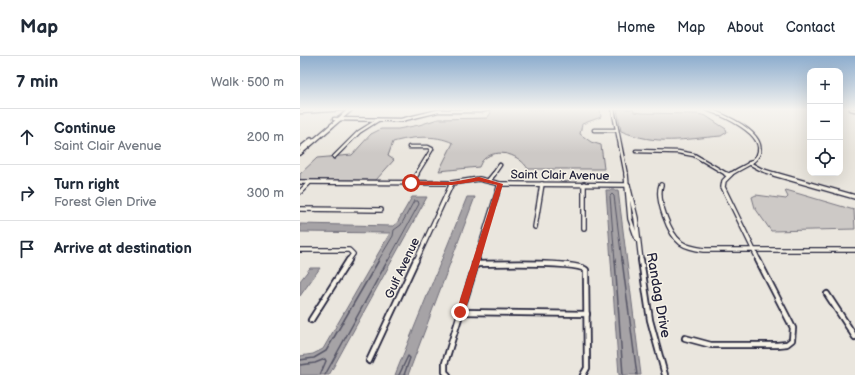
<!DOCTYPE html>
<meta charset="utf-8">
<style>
body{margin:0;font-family:"Balsamiq Sans",sans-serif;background:#f2f2f3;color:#1f2937}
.controls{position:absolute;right:12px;top:12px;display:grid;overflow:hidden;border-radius:8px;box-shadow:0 4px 16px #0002}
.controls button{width:36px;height:36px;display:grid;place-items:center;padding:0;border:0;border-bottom:1px solid #e0e1e3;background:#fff;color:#1f2937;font:20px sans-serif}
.stop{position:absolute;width:12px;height:12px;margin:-9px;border:3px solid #c8321e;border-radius:50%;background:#fff}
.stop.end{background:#c8321e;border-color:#fff;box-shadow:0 1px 4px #0008}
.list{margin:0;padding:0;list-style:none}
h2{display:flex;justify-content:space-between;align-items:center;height:52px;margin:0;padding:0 16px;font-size:17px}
h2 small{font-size:13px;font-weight:400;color:#747a83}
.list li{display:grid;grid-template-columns:26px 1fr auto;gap:12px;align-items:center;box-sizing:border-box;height:56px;padding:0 16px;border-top:1px solid #e0e1e3}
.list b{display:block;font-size:15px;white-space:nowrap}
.list p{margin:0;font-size:13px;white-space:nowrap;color:#747a83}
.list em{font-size:13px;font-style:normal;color:#747a83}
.icon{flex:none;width:22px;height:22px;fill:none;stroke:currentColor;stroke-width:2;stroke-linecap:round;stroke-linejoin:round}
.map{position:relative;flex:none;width:555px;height:319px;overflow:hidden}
header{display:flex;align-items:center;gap:24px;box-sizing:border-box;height:56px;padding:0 20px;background:#fff;border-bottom:1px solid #e0e1e3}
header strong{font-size:19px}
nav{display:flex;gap:22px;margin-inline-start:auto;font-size:14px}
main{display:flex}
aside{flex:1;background:#fff}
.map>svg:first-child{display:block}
.green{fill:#cdc9c6;stroke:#787680}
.water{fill:#a6a3a6;stroke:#716f7b}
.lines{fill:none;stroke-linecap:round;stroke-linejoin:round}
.shore-far1{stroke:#575666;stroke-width:1}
.shore{stroke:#575666;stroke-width:1.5}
.minor-far2-casing{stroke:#22223b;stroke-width:5}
.minor-far1-casing{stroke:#22223b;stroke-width:6}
.minor-casing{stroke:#22223b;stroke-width:8}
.tertiary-casing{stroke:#22223b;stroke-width:6}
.minor-far2{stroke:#f7f3e8;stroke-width:2.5}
.minor-far1{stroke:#f7f3e8;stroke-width:3.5}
.minor{stroke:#f7f3e8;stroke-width:4.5}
.tertiary{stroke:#f7f3e8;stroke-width:3.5}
.route{fill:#c8321e}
.labels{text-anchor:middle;stroke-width:3;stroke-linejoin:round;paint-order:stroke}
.street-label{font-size:12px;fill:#22223b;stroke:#f7f3e8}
.near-street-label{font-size:14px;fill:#22223b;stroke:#f7f3e8}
</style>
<header>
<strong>Map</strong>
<nav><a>Home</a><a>Map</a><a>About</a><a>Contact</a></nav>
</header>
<main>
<aside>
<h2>7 min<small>Walk · 500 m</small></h2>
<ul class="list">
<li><svg class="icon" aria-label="ahead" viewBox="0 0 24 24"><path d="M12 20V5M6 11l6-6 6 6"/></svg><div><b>Continue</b><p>Saint Clair Avenue</p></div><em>200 m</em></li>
<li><svg class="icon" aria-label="right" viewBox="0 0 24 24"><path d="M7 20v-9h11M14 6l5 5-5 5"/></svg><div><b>Turn right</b><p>Forest Glen Drive</p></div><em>300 m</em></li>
<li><svg class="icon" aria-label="arrive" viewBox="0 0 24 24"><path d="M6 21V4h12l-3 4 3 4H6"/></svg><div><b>Arrive at destination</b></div></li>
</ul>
</aside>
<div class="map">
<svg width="555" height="319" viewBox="0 0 555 319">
<rect width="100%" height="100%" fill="#eae6de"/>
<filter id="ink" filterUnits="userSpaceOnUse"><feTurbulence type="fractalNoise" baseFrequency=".025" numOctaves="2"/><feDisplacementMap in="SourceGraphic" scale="8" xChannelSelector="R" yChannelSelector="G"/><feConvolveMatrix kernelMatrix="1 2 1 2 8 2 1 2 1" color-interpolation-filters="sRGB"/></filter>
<g filter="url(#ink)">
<g class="green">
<path d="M191,53h109l1,8 -19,7 -2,10 11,8 10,3 3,24h-76c-8,-14 -30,-22 -44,-10 -2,1 -4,6 -5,8l-40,4 14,-28c-18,-9 -42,-6 -60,-1l-5,14 6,4 -18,20h-76v-6l17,-16 35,-3 19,-21 10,-5h17l21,-4 19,-6 49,-1 4,-5 -3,-2z"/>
<path d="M317,53h16l1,3 9,1 55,1 8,2 20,13 1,3 -6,4c-37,3 -64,10 -100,-5z"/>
<polygon points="486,134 554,154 555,173 471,175 455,152 452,141 456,139 486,143 488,141 485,135"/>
</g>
<g class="water">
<polygon points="306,134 318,134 341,319 319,319"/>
<polygon points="112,141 127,141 29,319 0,319 0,300 13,298 23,293 90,177 0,176 0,168 93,170 97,167"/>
<polygon points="167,141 175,141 108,319 95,319"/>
<polygon points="10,212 20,212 0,240 0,225"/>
</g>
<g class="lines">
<g class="shore-far1">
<polyline points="78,205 93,180 94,174 101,169 114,145 118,145 119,148 88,205"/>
<polyline points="315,205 310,140 312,138 314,140 322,205"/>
</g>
<g class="shore">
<polyline points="315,204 323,319"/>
<polyline points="322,204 337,319"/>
<polyline points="0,304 14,302 26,295 79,204"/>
<polyline points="0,309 15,307 25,303 26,305 20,319"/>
<polyline points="25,319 88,204"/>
<polyline points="99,319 108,300 110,302 104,319"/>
</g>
<defs>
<g id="minor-far2">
<polyline points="313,53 326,119"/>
<path d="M406,53c15,5 62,24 52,46 -5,10 -20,13 -28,20"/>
<polyline points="551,53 555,54"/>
<polyline points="0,56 44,53"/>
<polyline points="34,63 101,64 138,55 181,55 189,53"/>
<polyline points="294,74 317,74"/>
<polyline points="109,91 128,91 132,93 116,119"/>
<polyline points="336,95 378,96 394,99 428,119"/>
<polyline points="34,101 59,76 78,64"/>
<polyline points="449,107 462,114 478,119"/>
<polyline points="193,119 200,109"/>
</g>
<g id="minor-far1">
<polyline points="326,118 330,163 337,183"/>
<polyline points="426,118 429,119"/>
<polyline points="431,118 424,125 423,131 459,205"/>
<polyline points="474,118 555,141"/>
<polyline points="189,124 194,118"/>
<polyline points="0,126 152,127 179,123 200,128 328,129"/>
<polyline points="111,127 117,118"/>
<polyline points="284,128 284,172"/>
<polyline points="328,129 336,162 341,205"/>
<path d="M361,129c-5,14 8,49 20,58 7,5 16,6 24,7h150"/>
<polyline points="0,136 9,127"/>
<polyline points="0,153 81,154"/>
<polyline points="235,171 242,128"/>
<polyline points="0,194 49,194 53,198 48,205"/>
<polyline points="116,205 152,127"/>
<polyline points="176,205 200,128"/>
</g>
<g id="minor">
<polyline points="341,204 350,264 365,319"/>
<path d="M175,208c17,0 102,-3 111,6l1,98 -4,7"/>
<polyline points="527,238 555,281"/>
<polyline points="160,256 287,258"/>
<polyline points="11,264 49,204"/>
<polyline points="385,282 411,289 477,289 487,288 492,284 493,272 458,204"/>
<polyline points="69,305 116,204"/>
<polyline points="148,319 145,316 145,307 177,204"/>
</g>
<g id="tertiary">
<polyline points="0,93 11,84"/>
<polyline points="0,97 51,53"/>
</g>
</defs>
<use href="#minor-far2" class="minor-far2-casing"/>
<use href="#minor-far1" class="minor-far1-casing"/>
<use href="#minor" class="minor-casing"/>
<use href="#tertiary" class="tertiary-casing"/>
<use href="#minor-far2" class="minor-far2"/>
<use href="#minor-far1" class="minor-far1"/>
<use href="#minor" class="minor"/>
<use href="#tertiary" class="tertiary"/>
</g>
</g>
<linearGradient id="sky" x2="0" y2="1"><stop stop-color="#8dadce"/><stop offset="0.55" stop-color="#f6f4f0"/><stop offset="1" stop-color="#f6f4f0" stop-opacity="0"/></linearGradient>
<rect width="555" height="97" fill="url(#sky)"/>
<polygon class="route" points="179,121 203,128 165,256 160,260 156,256 197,129 179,125 152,129 111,129 108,127 111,125 152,126"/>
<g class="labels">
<g class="street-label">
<text transform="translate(260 119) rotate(1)" y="4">Saint Clair Avenue</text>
<text transform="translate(102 212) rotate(-65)" y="4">Gulf Avenue</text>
</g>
<g class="near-street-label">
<text transform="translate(359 239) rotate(80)" y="5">Randag Drive</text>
</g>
</g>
</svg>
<div class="controls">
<button>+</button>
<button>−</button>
<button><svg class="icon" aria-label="locate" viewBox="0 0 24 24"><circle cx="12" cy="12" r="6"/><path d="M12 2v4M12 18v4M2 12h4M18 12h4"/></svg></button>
</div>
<div class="stop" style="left:111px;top:127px"></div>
<div class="stop end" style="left:160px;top:256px"></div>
</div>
</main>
